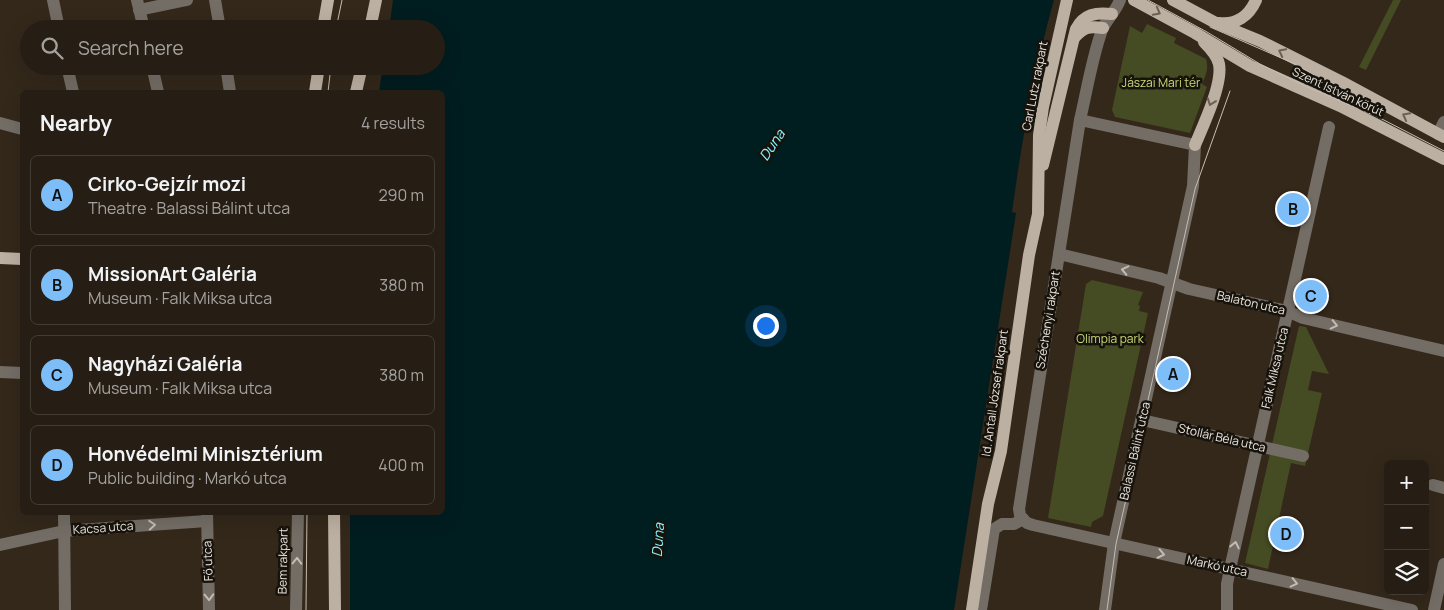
<!DOCTYPE html>
<meta charset="utf-8">
<style>
body{margin:0;font-family:Manrope,sans-serif;background:#2e271d;color:#f1f3f6}
.controls{position:absolute;right:15px;bottom:15px;display:grid;overflow:hidden;border-radius:8px;box-shadow:0 5px 20px #0002}
.controls button{width:45px;height:45px;display:grid;place-items:center;padding:0;border:0;border-bottom:1px solid #423c34;background:#261e14;color:#f1f3f6;font:25px sans-serif}
.you{position:absolute;left:765px;top:325px;width:18px;height:18px;margin:-12px;border:4px solid #fff;border-radius:50%;background:#1a73e8;box-shadow:0 0 0 8px #1a73e833}
.badge{display:grid;place-items:center;width:32px;height:32px;border-radius:50%;background:#7dbef9;color:#111;font-size:16px;font-weight:700}
.pin{position:absolute;translate:-50% -50%;border:2px solid #fff;box-shadow:0 1px 5px #0006}
.list{margin:0;padding:0;list-style:none}
h2{display:flex;justify-content:space-between;align-items:center;height:65px;margin:0;padding:0 20px;font-size:21px}
h2 small{font-size:16px;font-weight:400;color:#a4a2a0}
.list li{display:grid;grid-template-columns:32px 1fr auto;gap:15px;align-items:center;box-sizing:border-box;height:80px;margin:0 10px 10px;padding:0 10px;border:1px solid #423c34;border-radius:8px}
.list b{display:block;font-size:19px;white-space:nowrap}
.list p{margin:0;font-size:16px;white-space:nowrap;color:#a4a2a0}
.list em{font-size:16px;font-style:normal;color:#a4a2a0}
.icon{flex:none;width:28px;height:28px;fill:none;stroke:currentColor;stroke-width:2;stroke-linecap:round;stroke-linejoin:round}
.map{position:relative;flex:none;width:1444px;height:610px;overflow:hidden}
.search{position:absolute;background:#261e14;box-shadow:0 5px 20px #0002;left:20px;top:20px;width:425px;height:55px;display:flex;align-items:center;gap:12px;box-sizing:border-box;padding:0 18px;border-radius:28px;color:#a4a2a0;font-size:19px}
.panel{position:absolute;background:#261e14;box-shadow:0 5px 20px #0002;left:20px;top:90px;width:425px;height:425px;border-radius:8px}
.map>svg:first-child{display:block}
.green{fill:#454b22}
.water{fill:#001d20}
.lines{fill:none;stroke-linecap:round;stroke-linejoin:round}
.minor{stroke:#736d66;stroke-width:12}
.major{stroke:#bcb0a2;stroke-width:12}
.tram{stroke:#c6beb4;stroke-width:1}
.oneway{stroke:#696157}
.oneway2{stroke:#c2bcb3}
.labels{text-anchor:middle;stroke-width:5;stroke-linejoin:round;paint-order:stroke}
.park-label{font-size:12px;fill:#c9d976;stroke:#16120c}
.street-label{font-size:12px;fill:#ede6dd;stroke:#16120c}
.water-label{font-size:14px;font-style:italic;fill:#8af5ff;stroke:#16120c}
</style>
<div class="map">
<svg width="1444" height="610" viewBox="0 0 1444 610">
<rect width="100%" height="100%" fill="#33281a"/>
<g class="green">
<polygon points="1393,0 1401,0 1366,70 1359,67"/>
<path d="M1147,24l29,14 -2,5 32,16c3,9 0,16 -4,25l5,3 -17,46 -75,-16 -3,-7 18,-84 12,7z"/>
<polygon points="1092,280 1143,292 1138,305 1140,306 1139,311 1148,313 1103,516 1092,522 1091,527 1048,518 1086,284"/>
<polygon points="1299,326 1306,327 1329,374 1312,371 1308,390 1322,393 1305,466 1291,463 1268,569 1245,563"/>
</g>
<path class="water" d="M393,0h661c-20,70 -32,140 -42,212l4,1 -62,397h-604v-97l92,-1v-420h-63l4,-26h53v-37h-47z"/>
<g class="lines">
<g class="minor">
<polyline points="53,0 59,29"/>
<polyline points="137,0 144,29"/>
<polyline points="215,0 220,29"/>
<polyline points="139,10 187,0"/>
<polyline points="67,66 73,92"/>
<polyline points="152,66 158,92"/>
<polyline points="226,66 230,92"/>
<polyline points="1080,120 1195,145 1193,186 1114,543 1105,610"/>
<polyline points="0,123 22,129"/>
<polyline points="1438,134 1444,122"/>
<polyline points="1059,254 1159,278 1189,289 1287,311 1303,318 1444,351"/>
<polyline points="0,372 22,373"/>
<polyline points="1142,420 1303,456"/>
<polyline points="1433,485 1444,488"/>
<polyline points="64,512 65,610"/>
<polyline points="207,512 209,610"/>
<path d="M1023,519l-3,-4 -1,-6 61,-389c7,-30 12,-62 22,-90 5,-11 14,-19 18,-30"/>
<polyline points="1023,519 1027,523 1033,525 1412,610"/>
<polyline points="0,545 64,531 207,521"/>
<polyline points="296,610 298,512"/>
<polyline points="981,610 994,529 1002,524 1014,524 1023,519"/>
<polyline points="1227,610 1227,584 1230,569 1329,127"/>
<polyline points="1434,610 1444,564"/>
</g>
<g class="major">
<polyline points="1134,0 1195,33 1250,66 1340,106 1444,159"/>
<polyline points="1173,0 1216,23 1260,41 1342,82 1444,137"/>
<path d="M1219,23c17,2 30,-7 37,-23"/>
<polyline points="323,29 328,0"/>
<polyline points="370,29 376,0"/>
<path d="M1074,38c10,-11 15,-12 29,-10"/>
<polyline points="315,92 319,66"/>
<polyline points="356,92 362,66"/>
<path d="M1195,145c8,-19 28,-61 24,-81 -2,-9 -9,-16 -15,-22"/>
<path d="M1043,165l33,-136c8,-15 20,-17 36,-15"/>
<polyline points="0,258 22,259"/>
<polyline points="334,512 335,610"/>
<polyline points="972,610 988,504 1001,451 1029,255 1038,214 1039,135 1043,107 1067,0"/>
</g>
<g class="tram">
<polyline points="1148,0 1207,32 1260,64 1305,86 1378,117 1444,151"/>
<polyline points="1210,27 1295,64 1367,105"/>
<polyline points="336,29 342,0"/>
<polyline points="328,92 331,66"/>
<polyline points="306,610 307,512"/>
<polyline points="1107,610 1116,544 1195,189 1230,91"/>
</g>
</g>
<defs><path id="oneway-chevron" d="M-2-3.5L2.5 0L-2 3.5" fill="none" stroke-width="1.6" stroke-linecap="round" stroke-linejoin="round" transform="scale(1.25)"/></defs>
<g class="oneway">
<use href="#oneway-chevron" transform="translate(1157 12) rotate(28)"/>
<use href="#oneway-chevron" transform="translate(1282 52) rotate(-153)"/>
<use href="#oneway-chevron" transform="translate(1211 102) rotate(110)"/>
<use href="#oneway-chevron" transform="translate(1406 116) rotate(-152)"/>
</g>
<g class="oneway2">
<use href="#oneway-chevron" transform="translate(1125 270) rotate(-167)"/>
<use href="#oneway-chevron" transform="translate(1334 325) rotate(13)"/>
<use href="#oneway-chevron" transform="translate(152 525) rotate(-4)"/>
<use href="#oneway-chevron" transform="translate(1235 545) rotate(-78)"/>
<use href="#oneway-chevron" transform="translate(1161 554) rotate(12)"/>
<use href="#oneway-chevron" transform="translate(297 561) rotate(-89)"/>
<use href="#oneway-chevron" transform="translate(1294 583) rotate(13)"/>
<use href="#oneway-chevron" transform="translate(209 597) rotate(88)"/>
</g>
<g class="labels">
<g class="park-label">
<text x="1161" y="87">Jászai Mari tér</text>
<text x="1110" y="343">Olimpia park</text>
</g>
<g class="street-label">
<text transform="translate(1035 86) rotate(-79)" y="4">Carl Lutz rakpart</text>
<text transform="translate(1338 92) rotate(25)" y="4">Szent István körút</text>
<text transform="translate(1251 303) rotate(13)" y="4">Balaton utca</text>
<text transform="translate(1048 320) rotate(-81)" y="4">Széchenyi rakpart</text>
<text transform="translate(1275 368) rotate(-77)" y="4">Falk Miksa utca</text>
<text transform="translate(995 393) rotate(-82)" y="4">Id. Antall József rakpart</text>
<text transform="translate(1222 438) rotate(13)" y="4">Stollár Béla utca</text>
<text transform="translate(1135 451) rotate(-77)" y="4">Balassi Bálint utca</text>
<text transform="translate(103 528) rotate(-4)" y="4">Kacsa utca</text>
<text transform="translate(208 561) rotate(-92)" y="4">Fő utca</text>
<text transform="translate(283 561) rotate(-89)" y="4">Bem rakpart</text>
<text transform="translate(1217 566) rotate(12)" y="4">Markó utca</text>
</g>
<g class="water-label">
<text transform="translate(772 145) rotate(-56)" y="5">Duna</text>
<text transform="translate(658 540) rotate(-86)" y="5">Duna</text>
</g>
</g>
</svg>
<div class="controls">
<button>+</button>
<button>−</button>
<button><svg class="icon" aria-label="layers" viewBox="0 0 24 24"><path d="M12 4l9 5-9 5-9-5zM3 14l9 5 9-5"/></svg></button>
</div>
<div class="you"></div>
<div class="pin badge" style="left:1173px;top:374px">A</div>
<div class="pin badge" style="left:1293px;top:209px">B</div>
<div class="pin badge" style="left:1311px;top:296px">C</div>
<div class="pin badge" style="left:1286px;top:534px">D</div>
<div class="search"><svg class="icon" aria-label="search" viewBox="0 0 24 24"><circle cx="10" cy="10" r="6"/><path d="M15 15l6 6"/></svg>Search here</div>
<section class="panel">
<h2>Nearby<small>4 results</small></h2>
<ul class="list">
<li><span class="badge">A</span><div><b>Cirko-Gejzír mozi</b><p>Theatre · Balassi Bálint utca</p></div><em>290 m</em></li>
<li><span class="badge">B</span><div><b>MissionArt Galéria</b><p>Museum · Falk Miksa utca</p></div><em>380 m</em></li>
<li><span class="badge">C</span><div><b>Nagyházi Galéria</b><p>Museum · Falk Miksa utca</p></div><em>380 m</em></li>
<li><span class="badge">D</span><div><b>Honvédelmi Minisztérium</b><p>Public building · Markó utca</p></div><em>400 m</em></li>
</ul>
</section>
</div>
